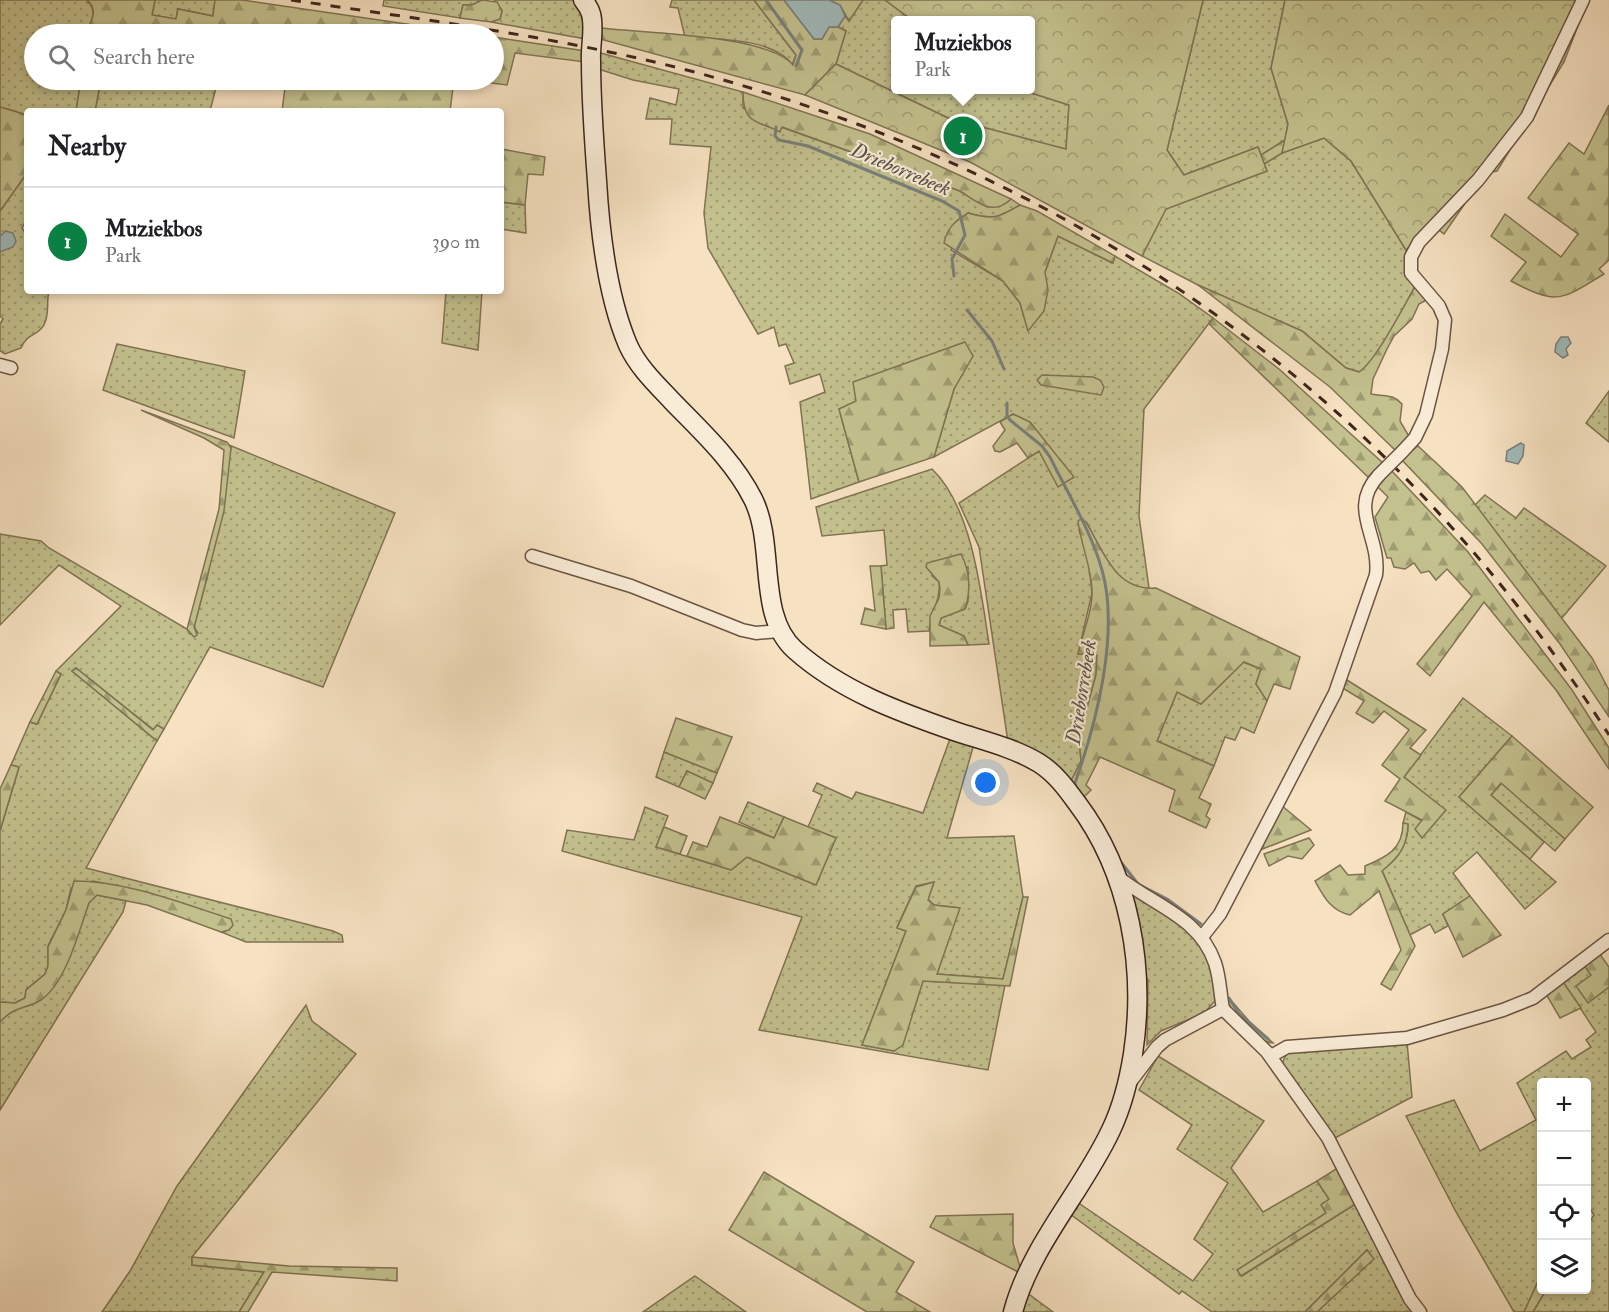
<!DOCTYPE html>
<meta charset="utf-8">
<style>
body{margin:0;font-family:"IM FELL Double Pica",serif;background:#f2f2f2;color:#202124}
.controls{position:absolute;right:18px;bottom:18px;display:grid;overflow:hidden;border-radius:6px;box-shadow:0 3px 9px #0003}
.controls button{width:54px;height:54px;display:grid;place-items:center;padding:0;border:0;border-bottom:2px solid #e0e0e0;background:#fff;color:#202124;font:30px sans-serif}
.you{position:absolute;left:986px;top:783px;width:21px;height:21px;margin:-15px;border:4px solid #fff;border-radius:50%;background:#1a73e8;box-shadow:0 0 0 9px #1a73e833}
.badge{display:grid;place-items:center;width:39px;height:39px;border-radius:50%;background:#0b8043;color:#fff;font-size:20px;font-weight:700}
.pin{position:absolute;translate:-50% -50%;border:3px solid #fff;box-shadow:0 2px 6px #0006}
.popup{position:absolute;left:891px;top:16px;width:144px;height:78px;box-sizing:border-box;display:grid;place-content:center;border-radius:6px;background:#fff;filter:drop-shadow(0 2px 4px #0005);font-size:20px;white-space:nowrap;color:#757577}
.popup b{font-size:22px;color:#202124}
.popup::after{content:'';position:absolute;left:50%;top:100%;margin-left:-12px;border:12px solid transparent;border-top-color:#fff}
.list{margin:0;padding:0;list-style:none}
h2{display:flex;justify-content:space-between;align-items:center;height:78px;margin:0;padding:0 24px;font-size:26px}
h2 small{font-size:20px;font-weight:400;color:#757577}
.list li{display:grid;grid-template-columns:39px 1fr auto;gap:18px;align-items:center;box-sizing:border-box;height:108px;padding:0 24px;border-top:2px solid #e0e0e0}
.list b{display:block;font-size:22px;white-space:nowrap}
.list p{margin:0;font-size:20px;white-space:nowrap;color:#757577}
.list em{font-size:20px;font-style:normal;color:#757577}
.icon{flex:none;width:33px;height:33px;fill:none;stroke:currentColor;stroke-width:2;stroke-linecap:round;stroke-linejoin:round}
.map{position:relative;flex:none;width:1609px;height:1312px;overflow:hidden}
.search{position:absolute;background:#fff;box-shadow:0 3px 9px #0003;left:24px;top:24px;width:480px;height:66px;display:flex;align-items:center;gap:15px;box-sizing:border-box;padding:0 21px;border-radius:33px;color:#757577;font-size:22px}
.panel{position:absolute;background:#fff;box-shadow:0 3px 9px #0003;left:24px;top:108px;width:480px;height:186px;border-radius:6px}
.map>svg:first-child{display:block}
.grass{fill:url(#grass-dots);stroke:#807354;stroke-width:1.5}
.forest{fill:url(#forest-firs);stroke:#807354;stroke-width:1.5}
.park{fill:url(#park-crowns);stroke:#807354;stroke-width:1.5}
.water{fill:#a0bbbc;stroke:#797f7c;stroke-width:1.5}
.lines{fill:none;stroke-linecap:round;stroke-linejoin:round}
.stream{stroke:#797f7c;stroke-width:3}
.minor-casing{stroke:#6c5444;stroke-width:15}
.secondary-casing{stroke:#3e251b;stroke-width:21}
.minor{stroke:#f9ecd7;stroke-width:12}
.secondary{stroke:#f9ecd7;stroke-width:18}
.rail{stroke:#3e251b;stroke-width:3;stroke-dasharray:10 10;stroke-linecap:butt}
.minor-bridge-casing{stroke:#6c5444;stroke-width:15;stroke-linecap:butt}
.minor-bridge{stroke:#f9ecd7;stroke-width:12}
.labels{text-anchor:middle;stroke-width:4.5;stroke-linejoin:round;paint-order:stroke}
.water-label{font-size:21px;font-style:italic;fill:#5b524b;stroke:#f9ecd7}
</style>
<div class="map">
<svg width="1609" height="1312" viewBox="0 0 1609 1312">
<defs>
<pattern id="grass-dots" width="8" height="8" patternUnits="userSpaceOnUse" patternTransform="scale(1.5)"><rect width="8" height="8" fill="#c3c18e"/><path d="M2 2h.1M6 6h.1" fill="none" stroke="#a09d73" stroke-width="1.8" stroke-linecap="round"/></pattern>
<pattern id="forest-firs" width="22" height="20" patternUnits="userSpaceOnUse" patternTransform="scale(1.5)"><rect width="22" height="20" fill="#c3c18e"/><path d="M5 1l3.5 6h-7zM16 11l3.5 6h-7z" fill="#a09d73"/></pattern>
<pattern id="park-crowns" width="20" height="18" patternUnits="userSpaceOnUse" patternTransform="scale(1.5)"><rect width="20" height="18" fill="#c3c18e"/><path d="M2 6a3 3 0 1 1 6 0M12 15a3 3 0 1 1 6 0" fill="none" stroke="#a09d73"/></pattern>
</defs>
<rect width="100%" height="100%" fill="#f6e1c1"/>
<filter id="stains"><feTurbulence type="fractalNoise" baseFrequency=".00333" numOctaves="4"/><feColorMatrix values="0 0 0 0 .2 0 0 0 0 .09 0 0 0 0 .02 0 0 0 .5 -.17"/></filter>
<radialGradient id="worn" r=".72"><stop offset=".6" stop-color="#630" stop-opacity="0"/><stop offset="1" stop-color="#630" stop-opacity=".3"/></radialGradient>
<g class="grass">
<path d="M0,0h86c13,10 5,22 0,34h-52v46h47l-5,31h-49v4l-27,-8z"/>
<polygon points="155,0 215,0 213,16 178,9 176,19 152,15"/>
<polygon points="384,0 482,0 472,5 463,5 460,18 383,6"/>
<polygon points="494,0 574,0 583,11 586,39 491,22 500,19 502,11"/>
<path d="M672,0h82l42,55 -4,10c-17,-27 -78,-26 -107,-28l-7,-29 -8,-1z"/>
<polygon points="863,0 885,0 912,20 896,21 896,90 1022,90 1069,105 1066,150 948,118 836,64 846,31 838,27 845,16 849,21"/>
<polygon points="1203,0 1285,0 1271,68 1288,124 1285,140 1261,155 1258,147 1184,175 1167,150"/>
<path d="M597,52l146,40v16l38,19 179,64c17,11 33,25 51,8l9,6c-21,13 -27,15 -52,8l-17,37 52,31 17,22 8,27 16,-19 1,-39 13,-36 54,27 3,-7 63,37 35,25 -69,91 -5,107 10,72c-33,3 -49,-42 -63,-66l-7,8 9,26 4,37 -14,61 19,1 -1,20 -17,62 2,24 -12,24 -61,-43 -29,-195 -20,-44 80,-52 19,35 15,-9 -43,-55 -17,-8 -79,43 20,-68 18,-33 -133,53 20,73 -48,17 -11,-97 25,-10 -5,-18 -30,10 -5,-18 9,-3 -8,-19 -7,2 -5,-19 -16,7 -50,-86 -4,-35 7,-66 -41,-3 2,-25h-26l4,-21 26,7 3,-16 -46,-9 -38,-12z"/>
<polygon points="101,80 218,80 210,111 95,111"/>
<path d="M1324,138l27,23 55,89v15l10,20c-11,19 -40,76 -56,87l-14,-4 -44,-37 -104,-46 -56,-29 24,-47 101,-38 -3,-7 18,-11z"/>
<path d="M27,173v45l-5,10 5,8v55h22c-3,12 1,22 -5,34 -6,11 -17,8 -23,23l-16,6 -5,-3v-27l3,-5 -3,-3v-105z"/>
<polygon points="501,202 525,205 526,233 501,229"/>
<polygon points="446,291 482,291 478,350 442,343"/>
<polygon points="117,344 245,371 234,438 103,390"/>
<polygon points="1609,391 1609,442 1586,423"/>
<polygon points="229,445 395,513 323,687 210,647 164,729 157,725 154,730 76,668 72,671 157,741 86,868 333,931 342,935 343,942 246,942 221,932 229,930 230,919 159,896 93,881 71,888 66,910 48,946 48,966 45,974 26,990 25,998 15,1003 0,1002 0,831 19,767 11,765 30,722 37,724 61,674 56,671 121,606 59,565 0,625 0,534 41,541 49,548 187,629 190,634 198,633 194,627 208,574 231,448"/>
<path d="M932,469c40,38 49,123 57,175l-21,1 -4,-9 -25,-11 2,-7 24,-9 3,-8v-34l-36,9 7,6c2,19 -9,31 -10,49l-21,1 -2,-23 -13,1 1,18 -8,1 -5,-63 6,-1 -3,-35 -62,6 -6,-29z"/>
<polygon points="1485,495 1516,518 1524,508 1606,566 1561,619 1475,505"/>
<polygon points="1243,662 1261,669 1256,684 1267,701 1254,733 1241,727 1235,740 1225,737 1214,766 1157,741 1177,692 1201,704"/>
<path d="M1463,698l49,38 -53,61 97,85 -31,27 -48,-57 -24,21 17,23 -27,18 5,12 -13,7 -5,-9 -20,11 -28,-65c17,-11 26,-25 26,-46l-5,-1 3,-11 16,9 23,-11 -41,-33z"/>
<polygon points="951,736 974,744 947,838 1014,836 1023,897 1003,979 937,974 959,908 934,905 928,899 934,882 916,886 897,927 906,931 862,1045 894,1051 902,1045 923,981 1005,985 988,1070 759,1030 802,917 562,851 567,830 634,840 645,807 668,816 656,847 731,870 747,857 816,885 836,838 808,827 822,795 813,791 817,783 852,799 856,792 923,813"/>
<polygon points="664,752 717,773 713,783 687,771 679,787 656,777"/>
<polygon points="1502,783 1565,839 1555,851 1491,795"/>
<polygon points="748,802 784,817 774,838 739,822"/>
<polygon points="1136,894 1193,934 1207,956 1217,992 1215,1001 1204,1013 1161,1031 1147,1045 1148,980 1144,974 1132,897"/>
<polygon points="97,895 126,901 123,912 0,1110 0,1022 11,1010 40,1000 80,927 89,902"/>
<polygon points="1584,965 1591,975 1589,1002 1609,987 1609,1312 1533,1312 1546,1290 1586,1290 1587,1226 1594,1215 1591,1210 1587,1214 1586,1082 1542,1082 1541,1275 1524,1312 1514,1312 1456,1212 1406,1116 1454,1100 1480,1151 1536,1120 1517,1083 1566,1051 1572,1059 1591,1047 1586,1040 1596,1032 1563,982"/>
<path d="M1227,998h2l20,23 24,22c-17,-1 -42,-29 -46,-45z"/>
<polygon points="306,1005 312,1021 356,1054 192,1257 192,1265 264,1272 239,1312 102,1312 130,1271 177,1186"/>
<polygon points="1407,1042 1412,1097 1335,1138 1282,1064 1287,1052"/>
<polygon points="1158,1056 1264,1121 1231,1168 1263,1212 1317,1181 1329,1199 1327,1213 1238,1270 1242,1276 1357,1203 1412,1312 1317,1312 1373,1259 1367,1250 1305,1312 1212,1312 1182,1291 1179,1294 1070,1214 1077,1202 1193,1281 1213,1254 1194,1239 1228,1183 1177,1149 1192,1125 1139,1090"/>
<polygon points="695,1276 746,1312 643,1312"/>
<polygon points="1026,1292 1053,1312 1020,1312"/>
</g>
<g class="forest">
<path d="M87,0h68l-3,15 24,4 2,-10 35,7 2,-16h27l233,34h-389c5,-12 13,-24 1,-34z"/>
<polygon points="482,0 497,2 502,11 500,19 491,22 460,18 463,5 472,5"/>
<path d="M754,0h30l30,39h8l7,-12h9l8,4 -10,33 -31,31 -205,-56 1,-11c42,5 168,7 192,37l3,-10z"/>
<polygon points="829,0 863,0 849,21 840,5"/>
<polygon points="494,37 585,51 585,62 515,53 507,85 467,80 494,80"/>
<polygon points="81,80 101,80 95,111 76,111"/>
<polygon points="286,80 454,80 450,111 282,111"/>
<path d="M743,92l127,42 141,65c-19,18 -33,3 -51,-8l-178,-64 -2,5c-23,-12 -37,-7 -37,-40z"/>
<path d="M1609,105v155l-10,9 5,5c-43,26 -46,32 -93,7l15,-19 -35,-26 14,-22 56,43 17,-23 -50,-36 41,-55 15,11z"/>
<polygon points="0,107 27,115 27,173 0,211"/>
<polygon points="1285,140 1282,153 1264,164 1261,155"/>
<polygon points="501,149 545,157 543,175 528,174 525,205 501,202"/>
<path d="M1020,205l17,6 78,45 -2,7 -55,-27 -13,36 3,18 -4,21 -16,20 -8,-28 -17,-22 -59,-38c3,-15 11,-22 24,-30 25,7 31,5 52,-8z"/>
<path d="M1198,285l104,46 44,37 13,4c17,-11 46,-68 57,-87l14,13 -11,6 -7,15 -18,17 -7,13 -14,30 -2,15c14,3 21,-1 31,10l-2,17 10,17 -14,13 -66,-64z"/>
<polygon points="1213,318 1279,369 1383,463 1368,477 1209,324"/>
<polygon points="965,342 973,356 954,389 934,457 859,482 839,409 856,401 853,382"/>
<polygon points="1042,375 1093,377 1100,380 1104,387 1101,395 1041,385 1037,380"/>
<polygon points="141,410 227,442 231,448 224,511 196,620 194,627 197,635 194,637 187,629 219,509 224,450 204,438"/>
<polygon points="1013,414 1030,422 1074,477 1058,487 1039,451 1028,458 1017,443 1000,452 995,451 993,446 1005,430 1000,422"/>
<polygon points="1418,446 1462,487 1592,658 1609,690 1609,717 1560,644 1482,544 1401,459"/>
<polygon points="1390,469 1468,552 1572,690 1609,748 1609,769 1556,690 1484,602 1430,676 1417,664 1472,596 1447,569 1436,580 1429,571 1421,573 1414,563 1405,569 1394,567 1391,558 1387,558 1375,517 1388,497 1376,485"/>
<path d="M1081,519l5,3c18,30 29,69 70,66l144,69 -10,32 -16,-5 -7,17 -11,-17 5,-15 -17,-7 -43,42 -24,-12 -20,49 57,25 -15,32 12,6 -5,12 4,3 -4,9 -37,-17 6,-21 -75,-33 -14,28 5,5 -10,10 -12,-15 12,-24 -2,-24 17,-62 1,-20 -19,-1c4,-19 15,-44 14,-64 -1,-24 -11,-45 -14,-69z"/>
<path d="M961,554c9,17 10,37 4,55l-24,9 -2,7 25,11 4,9 -38,1v-30l9,-18 1,-9 -1,-7 -13,-15 1,-4z"/>
<polygon points="870,566 881,566 886,629 861,624 865,608 875,611"/>
<polygon points="76,668 153,730 157,725 164,729 157,741 72,671"/>
<polygon points="56,671 61,674 37,724 30,722"/>
<polygon points="1347,680 1426,730 1410,748 1421,755 1404,777 1446,810 1422,838 1415,829 1422,820 1385,801 1400,779 1382,765 1409,730 1384,711 1373,723 1356,713 1364,701 1341,687"/>
<polygon points="676,718 732,737 717,773 664,752"/>
<polygon points="1512,736 1593,807 1565,839 1501,783 1491,795 1544,842 1530,859 1459,797"/>
<polygon points="11,765 19,767 0,831 0,789"/>
<polygon points="687,771 713,783 705,799 679,787"/>
<polygon points="1281,805 1311,830 1260,850"/>
<polygon points="720,817 774,838 784,817 836,838 816,885 747,857 731,870 687,856 693,842 707,847"/>
<path d="M1403,823l5,1c0,22 -10,34 -26,47l33,75 -24,44 -10,-6 20,-34 -22,-59 -29,24c-19,-4 -26,-18 -35,-34l25,-16 8,10 17,-1v-8c22,-9 38,-17 38,-43z"/>
<polygon points="664,827 687,836 680,854 656,847"/>
<polygon points="1309,838 1314,845 1302,859 1288,856 1269,866 1264,854"/>
<path d="M74,881c53,0 107,22 157,38l2,6 -4,5 -8,2 -74,-27 -50,-10 -8,8c-10,28 -23,80 -48,97 -17,10 -25,5 -41,22v-20l15,1 10,-5 1,-8 19,-16 3,-8v-19l18,-37z"/>
<polygon points="934,882 928,900 934,905 960,908 937,974 1003,979 1023,897 1028,897 1010,986 923,981 903,1045 894,1051 862,1045 906,931 897,928 916,887"/>
<polygon points="1470,896 1501,935 1463,957 1443,914"/>
<polygon points="1599,953 1609,967 1609,987 1588,1003 1576,986 1591,975 1584,965"/>
<polygon points="1563,982 1581,1008 1560,1018 1546,994"/>
<polygon points="1339,1167 1357,1203 1241,1276 1237,1270 1326,1213 1321,1205 1329,1199 1317,1181"/>
<polygon points="764,1172 914,1262 896,1292 930,1312 867,1312 729,1230"/>
<polygon points="1013,1214 1013,1243 1022,1274 930,1227 936,1216"/>
<polygon points="1367,1250 1374,1259 1317,1312 1305,1312"/>
<polygon points="192,1257 289,1266 397,1268 397,1281 272,1272 248,1312 239,1312 264,1272 192,1265"/>
<polygon points="1541,1275 1542,1290 1546,1290 1533,1312 1524,1312"/>
</g>
<g class="park">
<polygon points="885,0 1203,0 1167,150 1184,175 1258,147 1267,171 1166,209 1142,256 970,162 805,95 836,64 948,118 1066,149 1069,105 1022,90 1030,90 1030,21 912,20"/>
<polygon points="1285,0 1588,0 1564,62 1497,171 1486,173 1444,234 1431,224 1406,250 1351,161 1324,138 1282,153 1288,124 1271,68"/>
</g>
<g class="water">
<polygon points="784,0 829,0 840,5 845,16 838,27 829,27 822,39 814,39"/>
<polygon points="6,231 13,233 16,241 13,247 0,252 0,236"/>
<polygon points="1561,337 1568,337 1571,343 1566,349 1568,355 1563,358 1555,352 1556,344"/>
<polygon points="1521,443 1524,445 1523,456 1518,464 1506,461 1507,451"/>
</g>
<g class="lines">
<g class="stream">
<polyline points="766,0 802,50 796,66"/>
<polyline points="776,127 775,136 779,140 808,146 942,201 959,211 965,235 952,259 954,276"/>
<polyline points="967,310 992,341 1004,369"/>
<path d="M1007,403v13l3,4 32,26 8,11c18,37 41,74 52,113 18,63 -6,154 -27,213l1,6"/>
<polyline points="1120,861 1138,884 1167,899 1201,924"/>
<polyline points="1229,998 1239,1014 1268,1039"/>
</g>
<defs>
<g id="minor">
<polyline points="0,365 11,368"/>
<polyline points="1402,452 1415,438 1426,415 1442,349 1445,320 1439,306 1411,273 1411,257 1419,242 1478,180 1527,117 1583,0"/>
<polyline points="532,556 631,586 742,630 756,633 779,631"/>
<path d="M1117,876c35,29 82,40 98,87 5,15 5,30 8,46"/>
<path d="M1202,937l18,-23 115,-221 41,-118c5,-39 -29,-66 3,-100"/>
<polyline points="1223,1009 1267,1052 1328,1138 1410,1299 1420,1312"/>
<polyline points="1271,1056 1287,1047 1407,1038 1503,1010 1533,998 1609,940"/>
<polyline points="1128,1085 1157,1047 1165,1040 1223,1009"/>
</g>
<path id="secondary" d="M583,0c4,5 6,7 8,14 4,15 -1,32 0,47 0,40 3,80 6,120 3,51 11,117 31,164 10,22 28,39 44,56 29,30 62,60 81,98 23,45 3,116 42,151 46,41 104,62 162,82 28,9 57,16 82,31 16,10 27,25 38,40 53,70 69,165 56,251 -4,25 -11,53 -22,76 -29,62 -80,115 -98,182"/>
</defs>
<use href="#minor" class="minor-casing"/>
<use href="#secondary" class="secondary-casing"/>
<use href="#minor" class="minor"/>
<use href="#secondary" class="secondary"/>
<path class="rail" d="M291,0c129,19 261,36 388,68 396,102 710,323 930,667"/>
<defs>
<polyline id="minor-bridge" points="1379,475 1402,452"/>
</defs>
<use href="#minor-bridge" class="minor-bridge-casing"/>
<use href="#minor-bridge" class="minor-bridge"/>
</g>
<g class="labels">
<g class="water-label">
<text transform="translate(901 169) rotate(23)" y="7">Drieborrebeek</text>
<text transform="translate(1081 692) rotate(-81)" y="7">Drieborrebeek</text>
</g>
</g>
<rect width="100%" height="100%" filter="url(#stains)"/>
<rect width="100%" height="100%" fill="url(#worn)"/>
</svg>
<div class="controls">
<button>+</button>
<button>−</button>
<button><svg class="icon" aria-label="locate" viewBox="0 0 24 24"><circle cx="12" cy="12" r="6"/><path d="M12 2v4M12 18v4M2 12h4M18 12h4"/></svg></button>
<button><svg class="icon" aria-label="layers" viewBox="0 0 24 24"><path d="M12 4l9 5-9 5-9-5zM3 14l9 5 9-5"/></svg></button>
</div>
<div class="you"></div>
<div class="pin badge" style="left:963px;top:136px">1</div>
<div class="popup"><b>Muziekbos</b>Park</div>
<div class="search"><svg class="icon" aria-label="search" viewBox="0 0 24 24"><circle cx="10" cy="10" r="6"/><path d="M15 15l6 6"/></svg>Search here</div>
<section class="panel">
<h2>Nearby<small></small></h2>
<ul class="list">
<li><span class="badge">1</span><div><b>Muziekbos</b><p>Park</p></div><em>390 m</em></li>
</ul>
</section>
</div>
